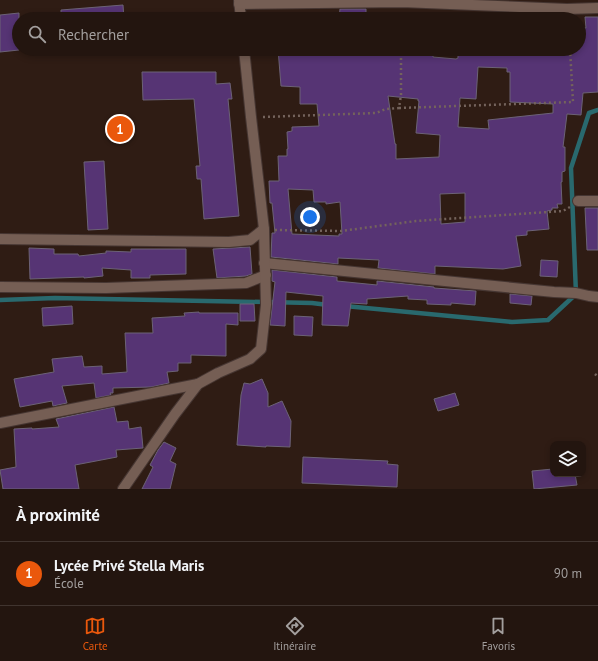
<!DOCTYPE html>
<html lang="fr">
<meta charset="utf-8">
<style>
body{margin:0;font-family:"PT Sans",sans-serif;background:#2b1e18;color:#f1f3f6}
.controls{position:absolute;right:12px;bottom:12px;display:grid;overflow:hidden;border-radius:8px;box-shadow:0 2px 6px #0003}
.controls button{width:36px;height:36px;display:grid;place-items:center;padding:0;border:0;border-bottom:1px solid #40342f;background:#23150f;color:#f1f3f6;font:20px sans-serif}
.you{position:absolute;left:310px;top:217px;width:14px;height:14px;margin:-10px;border:3px solid #fff;border-radius:50%;background:#1a73e8;box-shadow:0 0 0 6px #1a73e833}
.badge{display:grid;place-items:center;width:26px;height:26px;border-radius:50%;background:#ea580c;color:#fff;font-size:13px;font-weight:700}
.pin{position:absolute;translate:-50% -50%;border:2px solid #fff;box-shadow:0 1px 4px #0006}
.list{margin:0;padding:0;list-style:none}
h2{display:flex;justify-content:space-between;align-items:center;height:52px;margin:0;padding:0 16px;font-size:17px}
h2 small{font-size:13px;font-weight:400;color:#a39f9e}
.list li{display:grid;grid-template-columns:26px 1fr auto;gap:12px;align-items:center;box-sizing:border-box;height:64px;padding:0 16px;border-top:1px solid #40342f}
.list b{display:block;font-size:15px;white-space:nowrap}
.list p{margin:0;font-size:13px;white-space:nowrap;color:#a39f9e}
.list em{font-size:13px;font-style:normal;color:#a39f9e}
.icon{flex:none;width:22px;height:22px;fill:none;stroke:currentColor;stroke-width:2;stroke-linecap:round;stroke-linejoin:round}
.map{position:relative;flex:none;width:598px;height:489px;overflow:hidden}
.search{position:absolute;background:#23150f;box-shadow:0 2px 6px #0003;left:12px;right:12px;top:12px;height:44px;display:flex;align-items:center;gap:10px;box-sizing:border-box;padding:0 14px;border-radius:22px;color:#a39f9e;font-size:15px}
.sheet{height:116px;background:#23150f}
nav{display:flex;justify-content:space-around;align-items:center;box-sizing:border-box;height:56px;border-top:1px solid #40342f;background:#23150f;font-size:11px;color:#a39f9e}
nav a{display:grid;justify-items:center;gap:2px}
nav .on{color:#ea580c}
.map>svg:first-child{display:block}
.lines{fill:none;stroke-linecap:round;stroke-linejoin:round}
.stream{stroke:#29696e;stroke-width:4.5}
.building{fill:#563474;stroke:#6c6276;fill-rule:evenodd}
.minor-casing{stroke:#463632;stroke-width:12}
.path{stroke:#74635c;stroke-width:2.5;stroke-dasharray:2 3;stroke-linecap:butt}
.minor{stroke:#755e54;stroke-width:10}
</style>
<div class="map">
<svg width="598" height="489" viewBox="0 0 598 489">
<rect width="100%" height="100%" fill="#2f1c14"/>
<g class="lines">
<g class="stream">
<polyline points="0,300 55,298 312,303 328,305"/>
<polyline points="345,306 512,322 548,320 576,294 571,168 589,113 598,110"/>
</g>
</g>
<g class="building">
<polygon points="123,5 124,19 61,19 61,10"/>
<polygon points="340,9 366,9 366,19 339,19"/>
<polygon points="19,13 19,50 0,52 0,15"/>
<polygon points="496,13 562,15 562,19 496,19"/>
<path d="M585,17h13v75l-15,1 -2,22 -14,-1 -4,33h2v24l-3,1v10h-1l1,22h-5l1,4h-6v2l-5,1 2,18 -22,2v4l-11,1 5,30 -18,3 -68,-3v8l-57,-6 1,-8 -41,-2v6l-67,-7 1,-24h3l-3,-30h-2l-1,-22h10l-1,-25h9v-7h1l-1,-17 5,-1v-4l27,-1 -2,-22h-17v-17l-19,-1 -3,-37h155v8l23,2 2,-1v-9h34v6l18,-6h24v3h23v-1h19v-2h3v-22l7,1zM478,67l29,1v4h3v30l43,2v9l-65,7 1,9 -31,-2 2,-29 16,1zM388,96l30,3v2h1l-3,32 24,2 -1,22 -43,2v-15h-1zM288,189l25,1 1,12h12v2l14,-2 2,32h-3v2l-47,-2zM465,193v29l-24,2 -1,-30z"/>
<polygon points="142,72 216,72 216,84 230,83 232,99 228,99 239,216 204,219 201,179 197,179 196,166 200,166 194,99 143,100"/>
<polygon points="104,161 108,229 88,230 84,162"/>
<polygon points="585,208 598,208 598,250 587,250"/>
<polygon points="250,247 252,274 246,276 217,278 213,249"/>
<polygon points="29,248 54,249 54,254 78,254 79,256 106,253 106,251 131,252 131,249 186,249 186,274 150,275 150,278 131,278 131,270 102,268 103,276 84,278 84,277 30,279"/>
<polygon points="541,260 558,261 557,277 540,276"/>
<polygon points="272,270 337,277 337,281 377,285 377,281 434,287 434,288 476,291 475,305 451,303 451,305 427,304 427,300 408,299 408,296 367,299 367,304 351,303 348,326 322,325 323,296 286,292 285,326 270,325 275,282 272,281"/>
<polygon points="510,294 532,296 531,305 510,303"/>
<polygon points="240,304 254,304 255,321 240,321"/>
<polygon points="72,306 73,324 43,326 42,308"/>
<polygon points="199,312 199,313 238,313 238,325 226,324 226,356 191,355 191,363 178,363 178,371 167,372 169,383 151,387 113,388 113,393 110,393 111,395 96,398 94,383 62,386 67,403 53,406 52,401 20,407 14,379 54,372 52,359 82,356 84,367 102,366 102,374 127,372 125,333 153,333 152,318 185,316 184,313"/>
<polygon points="294,316 313,317 312,336 294,335"/>
<polygon points="262,379 268,393 268,407 282,401 291,421 290,447 266,446 266,447 237,445 241,395 244,383 250,384"/>
<polygon points="455,393 459,405 438,411 434,399"/>
<polygon points="114,407 117,422 128,421 129,429 141,427 143,448 116,450 117,457 75,465 79,489 3,489 0,470 16,467 14,429 32,428 32,429 59,427 56,419"/>
<polygon points="164,442 176,448 170,461 176,464 170,489 142,489 153,467 150,465 158,450"/>
<polygon points="303,457 388,461 387,464 398,465 397,487 302,483"/>
<polygon points="553,469 553,474 575,474 577,485 534,489 532,471"/>
</g>
<g class="lines">
<defs>
<g id="minor">
<polyline points="239,0 241,19"/>
<polyline points="239,4 402,2 567,9 598,8"/>
<polyline points="578,201 598,201"/>
<polyline points="0,239 229,242 250,240 264,229"/>
<polyline points="264,263 554,292 576,293 589,296 598,297"/>
<polyline points="0,287 106,288 246,283 266,275"/>
<polyline points="0,423 198,384"/>
<polyline points="123,489 175,414 198,384 218,373 250,359 261,349 266,305 264,229 251,117 244,49"/>
</g>
</defs>
<use href="#minor" class="minor-casing"/>
<g class="path">
<polyline points="399,108 573,102 570,49"/>
<polyline points="263,117 376,113 386,109 399,108 401,95 401,49"/>
<polyline points="275,230 341,231 416,221 563,211 570,207"/>
<polyline points="595,374 598,377"/>
</g>
<use href="#minor" class="minor"/>
</g>
</svg>
<div class="controls">
<button><svg class="icon" aria-label="layers" viewBox="0 0 24 24"><path d="M12 4l9 5-9 5-9-5zM3 14l9 5 9-5"/></svg></button>
</div>
<div class="you"></div>
<div class="pin badge" style="left:120px;top:129px">1</div>
<div class="search"><svg class="icon" aria-label="search" viewBox="0 0 24 24"><circle cx="10" cy="10" r="6"/><path d="M15 15l6 6"/></svg>Rechercher</div>
</div>
<section class="sheet">
<h2>À proximité<small></small></h2>
<ul class="list">
<li><span class="badge">1</span><div><b>Lycée Privé Stella Maris</b><p>École</p></div><em>90 m</em></li>
</ul>
</section>
<nav>
<a class="on"><svg class="icon" aria-label="map" viewBox="0 0 24 24"><path d="M3 6l6-2 6 2 6-2v14l-6 2-6-2-6 2zM9 4v14M15 6v14"/></svg>Carte</a>
<a><svg class="icon" aria-label="directions" viewBox="0 0 24 24"><path d="M12 3l9 9-9 9-9-9zM9 14v-3h6M13 9l2 2-2 2"/></svg>Itinéraire</a>
<a><svg class="icon" aria-label="saved" viewBox="0 0 24 24"><path d="M7 4h10v16l-5-4-5 4z"/></svg>Favoris</a>
</nav>
